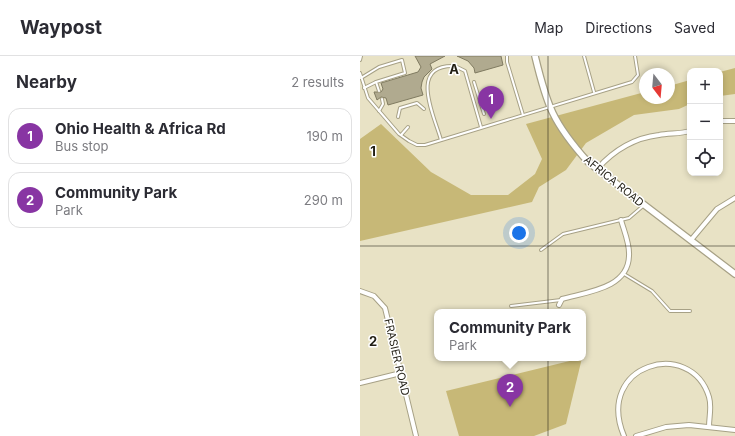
<!DOCTYPE html>
<meta charset="utf-8">
<style>
body{margin:0;font-family:Inter,sans-serif;background:#f7f7f7;color:#2b2b33}
.controls{position:absolute;right:12px;top:12px;display:grid;overflow:hidden;border-radius:8px;box-shadow:0 2px 6px #0003}
.controls button{width:36px;height:36px;display:grid;place-items:center;padding:0;border:0;border-bottom:1px solid #e1e1e2;background:#fff;color:#2b2b33;font:20px sans-serif}
.compass{position:absolute;left:279px;top:12px;width:36px;height:36px;border-radius:50%;background:#fff;box-shadow:0 2px 6px #0003;rotate:164deg}
.you{position:absolute;left:159px;top:177px;width:14px;height:14px;margin:-10px;border:3px solid #fff;border-radius:50%;background:#1a73e8;box-shadow:0 0 0 6px #1a73e833}
.badge{display:grid;place-items:center;width:26px;height:26px;border-radius:50%;background:#8835a3;color:#fff;font-size:13px;font-weight:700}
.pin{position:absolute;translate:-50% -33px;filter:drop-shadow(0 1px 2px #0008)}
.pin::after{content:'';position:absolute;top:21px;width:14px;height:12px;background:inherit;clip-path:polygon(0 0,100% 0,50% 100%)}
.popup{position:absolute;left:74px;top:253px;width:152px;height:52px;box-sizing:border-box;display:grid;place-content:center;border-radius:8px;background:#fff;filter:drop-shadow(0 1px 3px #0005);font-size:13px;white-space:nowrap;color:#7c7c81}
.popup b{font-size:15px;color:#2b2b33}
.popup::after{content:'';position:absolute;left:50%;top:100%;margin-left:-8px;border:8px solid transparent;border-top-color:#fff}
.list{margin:0;padding:0;list-style:none}
h2{display:flex;justify-content:space-between;align-items:center;height:52px;margin:0;padding:0 16px;font-size:17px}
h2 small{font-size:13px;font-weight:400;color:#7c7c81}
.list li{display:grid;grid-template-columns:26px 1fr auto;gap:12px;align-items:center;box-sizing:border-box;height:56px;margin:0 8px 8px;padding:0 8px;border:1px solid #e1e1e2;border-radius:12px}
.list b{display:block;font-size:15px;white-space:nowrap}
.list p{margin:0;font-size:13px;white-space:nowrap;color:#7c7c81}
.list em{font-size:13px;font-style:normal;color:#7c7c81}
.icon{flex:none;width:22px;height:22px;fill:none;stroke:currentColor;stroke-width:2;stroke-linecap:round;stroke-linejoin:round}
.map{position:relative;flex:none;width:375px;height:380px;overflow:hidden}
header{display:flex;align-items:center;gap:24px;box-sizing:border-box;height:56px;padding:0 20px;background:#fff;border-bottom:1px solid #e1e1e2}
header strong{font-size:19px}
nav{display:flex;gap:22px;margin-inline-start:auto;font-size:14px}
main{display:flex}
aside{flex:1;background:#fff}
.map>svg:first-child{display:block}
.green{fill:#c7b877}
.building{fill:#b0aa8f;stroke:#807b61}
.lines{fill:none;stroke-linecap:round;stroke-linejoin:round}
.lane-casing{stroke:#a7a186;stroke-width:4}
.street-casing{stroke:#a7a186;stroke-width:6}
.secondary-casing{stroke:#a7a186;stroke-width:8}
.lane{stroke:#fff;stroke-width:2}
.street{stroke:#fff;stroke-width:4}
.secondary{stroke:#fff;stroke-width:5.5}
.grid{fill:none;stroke:#211e14;stroke-width:1;stroke-opacity:0.55}
.labels{text-anchor:middle;stroke-width:3;stroke-linejoin:round;paint-order:stroke}
.street-label{font-size:11px;fill:#211e14;stroke:#fff}
.grid-label{font-size:13px;text-anchor:middle;font-weight:bold;fill:#211e14;stroke:#fff;stroke-width:3;stroke-linejoin:round;paint-order:stroke}
</style>
<header>
<strong>Waypost</strong>
<nav><a>Map</a><a>Directions</a><a>Saved</a></nav>
</header>
<main>
<aside>
<h2>Nearby<small>2 results</small></h2>
<ul class="list">
<li><span class="badge">1</span><div><b>Ohio Health &amp; Africa Rd</b><p>Bus stop</p></div><em>190 m</em></li>
<li><span class="badge">2</span><div><b>Community Park</b><p>Park</p></div><em>290 m</em></li>
</ul>
</aside>
<div class="map">
<svg width="375" height="380" viewBox="0 0 375 380">
<rect width="100%" height="100%" fill="#e8e2c5"/>
<g class="green">
<polygon points="375,12 375,38 360,40 360,16"/>
<polygon points="330,24 330,48 319,53 274,59 226,87 206,114 179,131 172,146 0,185 0,83 21,68 71,116 111,139 148,139 175,118 182,103 166,68 285,36 285,42 309,42 309,30"/>
<polygon points="222,302 206,368 174,380 99,380 86,335"/>
</g>
<g class="building">
<polygon points="55,0 85,0 70,8 72,13 64,21 62,26 61,32 63,39 28,49 26,42 21,41 17,44 14,36 21,36 23,33 21,27 58,16 61,11"/>
<polygon points="97,0 141,0 143,9 115,17 114,12 108,5"/>
</g>
<g class="lines">
<defs>
<g id="lane">
<polyline points="147,0 147,6 163,59"/>
<polyline points="224,0 234,36"/>
<polyline points="0,4 1,0"/>
<polyline points="0,17 8,42 39,78 49,85 57,89 65,89 272,26 278,19 275,0"/>
<polyline points="1,22 19,11 42,4 45,17 16,26 4,32"/>
<polyline points="16,26 19,35"/>
<polyline points="114,26 124,58"/>
<polyline points="19,55 23,48 22,43"/>
<polyline points="38,61 40,52 57,47 64,53"/>
<polyline points="41,79 48,71"/>
<path d="M81,84c-7,-25 -33,-76 14,-74l10,5 16,56"/>
<polyline points="181,194 203,178 269,162 283,150"/>
<polyline points="264,218 292,235 310,255 330,255"/>
<polyline points="151,250 201,244"/>
</g>
<g id="street">
<polyline points="360,65 375,65"/>
<path d="M237,113c17,-19 36,-31 62,-34 10,-2 21,-1 31,-4"/>
<polyline points="331,184 357,153 375,142"/>
<polyline points="0,235 14,240 25,252 56,380"/>
<path d="M199,249l3,-6c24,-7 66,-10 67,-43 1,-12 -5,-25 -8,-36"/>
<polyline points="0,327 41,317"/>
<path d="M264,380c-30,-72 67,-99 85,-39 3,10 0,19 0,30"/>
<polyline points="276,380 306,371 329,369 375,374"/>
</g>
<path id="secondary" d="M175,0c12,50 18,67 53,106l147,112"/>
</defs>
<use href="#lane" class="lane-casing"/>
<use href="#street" class="street-casing"/>
<use href="#secondary" class="secondary-casing"/>
<use href="#lane" class="lane"/>
<use href="#street" class="street"/>
<use href="#secondary" class="secondary"/>
</g>
<path class="grid" d="M188,0v380M0,190h375"/>
<g class="labels">
<g class="street-label">
<text transform="translate(254 125) rotate(39)" y="4">AFRICA ROAD</text>
<text transform="translate(37 301) rotate(77)" y="4">FRASIER ROAD</text>
</g>
</g>
<g class="grid-label">
<text x="94" y="18">A</text>
<text x="13" y="100">1</text>
<text x="13" y="290">2</text>
</g>
</svg>
<div class="controls">
<button>+</button>
<button>−</button>
<button><svg class="icon" aria-label="locate" viewBox="0 0 24 24"><circle cx="12" cy="12" r="6"/><path d="M12 2v4M12 18v4M2 12h4M18 12h4"/></svg></button>
</div>
<svg class="compass" viewBox="-18 -18 36 36"><path d="M0-13l5 13h-10z" fill="#e53935"/><path d="M0 13l5-13h-10z" fill="#7c7c81"/></svg>
<div class="you"></div>
<div class="pin badge" style="left:131px;top:63px">1</div>
<div class="pin badge" style="left:150px;top:351px">2</div>
<div class="popup"><b>Community Park</b>Park</div>
</div>
</main>
